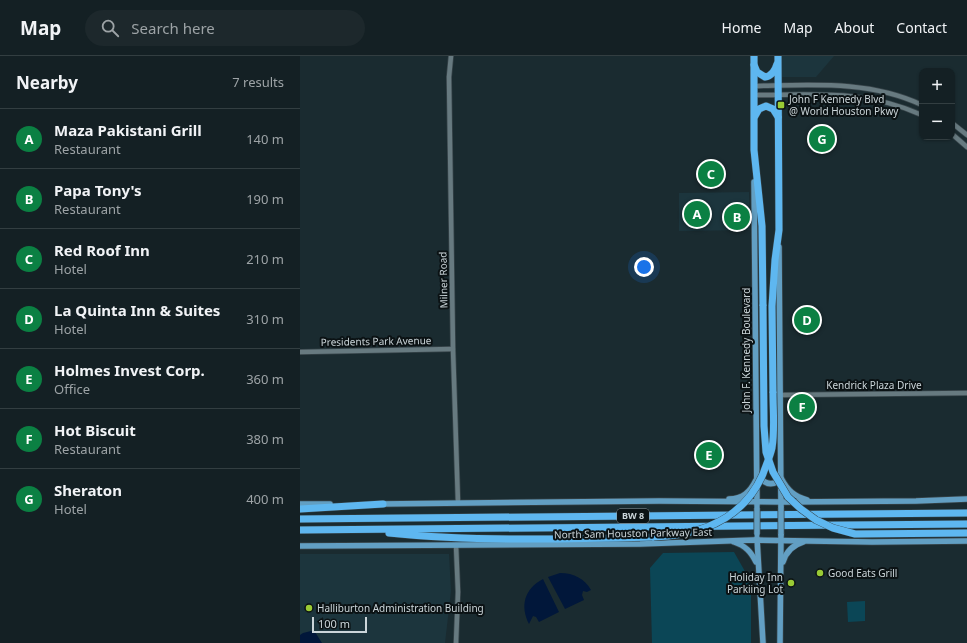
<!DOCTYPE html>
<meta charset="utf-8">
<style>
body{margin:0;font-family:"Noto Sans",sans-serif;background:#1d282c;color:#f1f3f6}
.controls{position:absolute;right:12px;top:12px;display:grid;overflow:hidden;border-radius:8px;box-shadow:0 1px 3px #0004}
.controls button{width:36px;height:36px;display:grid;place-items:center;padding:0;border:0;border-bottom:1px solid #333e41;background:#142024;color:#f1f3f6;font:20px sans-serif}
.scale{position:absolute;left:12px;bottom:10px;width:55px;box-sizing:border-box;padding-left:4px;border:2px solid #cbd5d9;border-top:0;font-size:11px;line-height:14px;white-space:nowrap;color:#cbd5d9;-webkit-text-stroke:3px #0b1214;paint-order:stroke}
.you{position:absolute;left:344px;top:211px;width:14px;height:14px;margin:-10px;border:3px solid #fff;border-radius:50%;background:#1a73e8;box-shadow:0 0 0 6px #1a73e833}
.badge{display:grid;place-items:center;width:26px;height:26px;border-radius:50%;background:#0b8043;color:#fff;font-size:13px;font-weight:700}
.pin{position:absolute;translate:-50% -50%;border:2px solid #fff;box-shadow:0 1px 4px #0006}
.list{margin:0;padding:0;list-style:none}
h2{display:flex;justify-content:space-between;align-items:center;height:52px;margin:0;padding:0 16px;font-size:17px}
h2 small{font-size:13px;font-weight:400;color:#9da3a6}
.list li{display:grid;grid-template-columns:26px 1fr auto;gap:12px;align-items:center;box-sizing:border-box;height:60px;padding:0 16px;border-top:1px solid #333e41}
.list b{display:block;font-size:15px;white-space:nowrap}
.list p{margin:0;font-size:13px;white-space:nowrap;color:#9da3a6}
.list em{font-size:13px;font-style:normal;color:#9da3a6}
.icon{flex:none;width:22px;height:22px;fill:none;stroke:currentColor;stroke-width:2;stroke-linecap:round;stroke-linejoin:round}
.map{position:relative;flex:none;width:667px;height:587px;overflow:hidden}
header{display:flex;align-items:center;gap:24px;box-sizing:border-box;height:56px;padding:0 20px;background:#142024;border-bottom:1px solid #333e41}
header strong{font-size:19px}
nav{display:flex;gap:22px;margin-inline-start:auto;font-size:14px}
.search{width:280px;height:36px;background:#1d282c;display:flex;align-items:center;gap:10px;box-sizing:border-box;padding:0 14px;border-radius:22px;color:#9da3a6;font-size:15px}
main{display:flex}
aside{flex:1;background:#142024}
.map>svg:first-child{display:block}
.built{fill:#1c353d}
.green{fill:#0b4656}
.water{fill:#01173a}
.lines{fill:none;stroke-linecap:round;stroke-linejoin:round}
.minor-casing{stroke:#38454a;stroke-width:6}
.major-casing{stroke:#38454a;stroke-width:7}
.highway-casing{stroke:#38454a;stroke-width:8}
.minor{stroke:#677a80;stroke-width:4.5}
.major{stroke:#629fc3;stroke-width:5.5}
.highway{stroke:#5eb7f0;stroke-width:7}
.major-bridge-casing{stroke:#38454a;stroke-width:7;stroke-linecap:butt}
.highway-bridge-casing{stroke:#38454a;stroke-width:8;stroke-linecap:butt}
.major-bridge{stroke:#629fc3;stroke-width:5.5}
.highway-bridge{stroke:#5eb7f0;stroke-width:7}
.poi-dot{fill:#9acb35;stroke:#0b1214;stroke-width:1.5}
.labels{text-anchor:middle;stroke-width:4;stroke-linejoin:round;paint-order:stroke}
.shield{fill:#0b1214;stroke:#919a9e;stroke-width:1}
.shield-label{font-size:9px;font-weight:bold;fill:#cbd5d9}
.poi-label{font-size:10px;fill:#cbd5d9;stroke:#0b1214;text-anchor:start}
.street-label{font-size:10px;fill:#cbd5d9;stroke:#0b1214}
</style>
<header>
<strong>Map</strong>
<div class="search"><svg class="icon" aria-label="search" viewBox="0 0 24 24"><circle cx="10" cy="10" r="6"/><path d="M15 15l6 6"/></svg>Search here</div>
<nav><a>Home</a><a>Map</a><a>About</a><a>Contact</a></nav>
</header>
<main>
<aside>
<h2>Nearby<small>7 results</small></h2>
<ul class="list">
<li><span class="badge">A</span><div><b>Maza Pakistani Grill</b><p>Restaurant</p></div><em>140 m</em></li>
<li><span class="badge">B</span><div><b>Papa Tony's</b><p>Restaurant</p></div><em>190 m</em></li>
<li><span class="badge">C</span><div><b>Red Roof Inn</b><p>Hotel</p></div><em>210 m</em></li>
<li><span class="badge">D</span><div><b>La Quinta Inn &amp; Suites</b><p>Hotel</p></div><em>310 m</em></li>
<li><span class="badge">E</span><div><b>Holmes Invest Corp.</b><p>Office</p></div><em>360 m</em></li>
<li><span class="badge">F</span><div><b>Hot Biscuit</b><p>Restaurant</p></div><em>380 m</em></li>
<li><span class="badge">G</span><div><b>Sheraton</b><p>Hotel</p></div><em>400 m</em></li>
</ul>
</aside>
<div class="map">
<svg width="667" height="587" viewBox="0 0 667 587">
<rect width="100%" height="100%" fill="#1a2b30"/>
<g class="built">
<polygon points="481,0 534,0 516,21 481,21"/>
<polygon points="449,136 450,174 379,175 379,137"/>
<polygon points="0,498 149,498 151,535 145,587 0,587"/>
</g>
<g class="green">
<polygon points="434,496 451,526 451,587 352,587 350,512 363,497"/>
<polygon points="565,545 565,565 548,566 547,546"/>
</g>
<g class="water">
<path d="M260,517c14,0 25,6 31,17l-4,2 -4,-1 -1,4 2,5 -19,9 -17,-32z"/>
<path d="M243,523l16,33 -20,10 -3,-5 -3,-1 -4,8c-9,-18 -5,-35 14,-45z"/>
<polygon points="11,575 15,576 22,587 0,587 0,579 3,577"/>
</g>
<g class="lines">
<defs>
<g id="minor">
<polyline points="151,0 149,21 153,293 158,447"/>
<path d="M454,30c57,-1 115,-6 168,19"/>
<path d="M454,39c61,0 110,-6 168,20"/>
<polyline points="652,67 667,79"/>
<polyline points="652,78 667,91"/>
<polyline points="0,296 153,293"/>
<polyline points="481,339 667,337"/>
<polyline points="156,489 158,536 156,587"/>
</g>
<g id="major">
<polyline points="454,126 457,449"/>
<polyline points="479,191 481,450"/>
<path d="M460,420l1,3c5,5 10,6 16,3l2,-4"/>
<path d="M481,422c7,13 13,18 26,22"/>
<path d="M429,443c14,0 21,-7 27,-19"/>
<polyline points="0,448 30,448"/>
<polyline points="80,448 359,445 486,446 616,445 667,443"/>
<polyline points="457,482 463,587"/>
<path d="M434,486c12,4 17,10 22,20"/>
<polyline points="0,490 340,488 454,484 572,486 667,485"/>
<path d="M483,506c3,-10 10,-17 20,-20"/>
<polyline points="480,587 481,478"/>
</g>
<g id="highway">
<polyline points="454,0 454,94 462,170 463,250"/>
<path d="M454,9l3,7 8,5c7,-1 10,-6 12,-13"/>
<polyline points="455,60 459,53 466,50 473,53 478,61"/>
<polyline points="473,337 472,250 475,204 479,174 478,0"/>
<polyline points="0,453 83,448"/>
<polyline points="0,463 667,457"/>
<polyline points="0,474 667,468"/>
<path d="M89,477c88,9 176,6 265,4"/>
</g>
</defs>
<use href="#minor" class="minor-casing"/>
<use href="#major" class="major-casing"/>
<use href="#highway" class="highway-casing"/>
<use href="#minor" class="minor"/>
<use href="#major" class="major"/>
<use href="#highway" class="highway"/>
<defs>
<g id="major-bridge">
<polyline points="457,452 457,478"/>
<polyline points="481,452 481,478"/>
</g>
<g id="highway-bridge">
<polyline points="463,250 464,370 466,396 473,416 488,441 501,453 516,464 533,472 555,478 667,477"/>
<path d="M354,481c47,-2 89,-17 109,-63 3,-9 7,-17 9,-26 3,-18 1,-37 1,-55"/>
</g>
</defs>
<use href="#major-bridge" class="major-bridge-casing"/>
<use href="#highway-bridge" class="highway-bridge-casing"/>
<use href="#major-bridge" class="major-bridge"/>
<use href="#highway-bridge" class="highway-bridge"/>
</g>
<g class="poi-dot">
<rect x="477" y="45" width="8" height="8" rx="2"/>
<circle cx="520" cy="517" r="4"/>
<circle cx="491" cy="527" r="4"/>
<circle cx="9" cy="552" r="4"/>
</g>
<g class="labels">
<rect class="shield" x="317" y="453" width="32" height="14" rx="3"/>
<g class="shield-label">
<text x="333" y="463">BW 8</text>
</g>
<g class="poi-label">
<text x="489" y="47">John F Kennedy Blvd<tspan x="489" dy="12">@ World Houston Pkwy</tspan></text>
<text x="528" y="521">Good Eats Grill</text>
<text x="483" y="525" text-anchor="end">Holiday Inn<tspan x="483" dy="12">Parkiing Lot</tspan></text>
<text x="17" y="556">Halliburton Administration Building</text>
</g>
<g class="street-label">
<text transform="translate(143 224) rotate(-91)" y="4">Milner Road</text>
<text transform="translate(76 285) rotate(-1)" y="4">Presidents Park Avenue</text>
<text transform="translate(446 294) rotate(-90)" y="4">John F. Kennedy Boulevard</text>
<text x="574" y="333">Kendrick Plaza Drive</text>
<text transform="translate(333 477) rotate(-1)" y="4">North Sam Houston Parkway East</text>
</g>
</g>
</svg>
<div class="controls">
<button>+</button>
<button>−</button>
</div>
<div class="scale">100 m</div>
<div class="you"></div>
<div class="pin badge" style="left:397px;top:158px">A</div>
<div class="pin badge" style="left:437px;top:161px">B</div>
<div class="pin badge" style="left:411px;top:118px">C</div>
<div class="pin badge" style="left:507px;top:264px">D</div>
<div class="pin badge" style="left:409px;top:399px">E</div>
<div class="pin badge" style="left:502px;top:351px">F</div>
<div class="pin badge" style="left:522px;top:83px">G</div>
</div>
</main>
